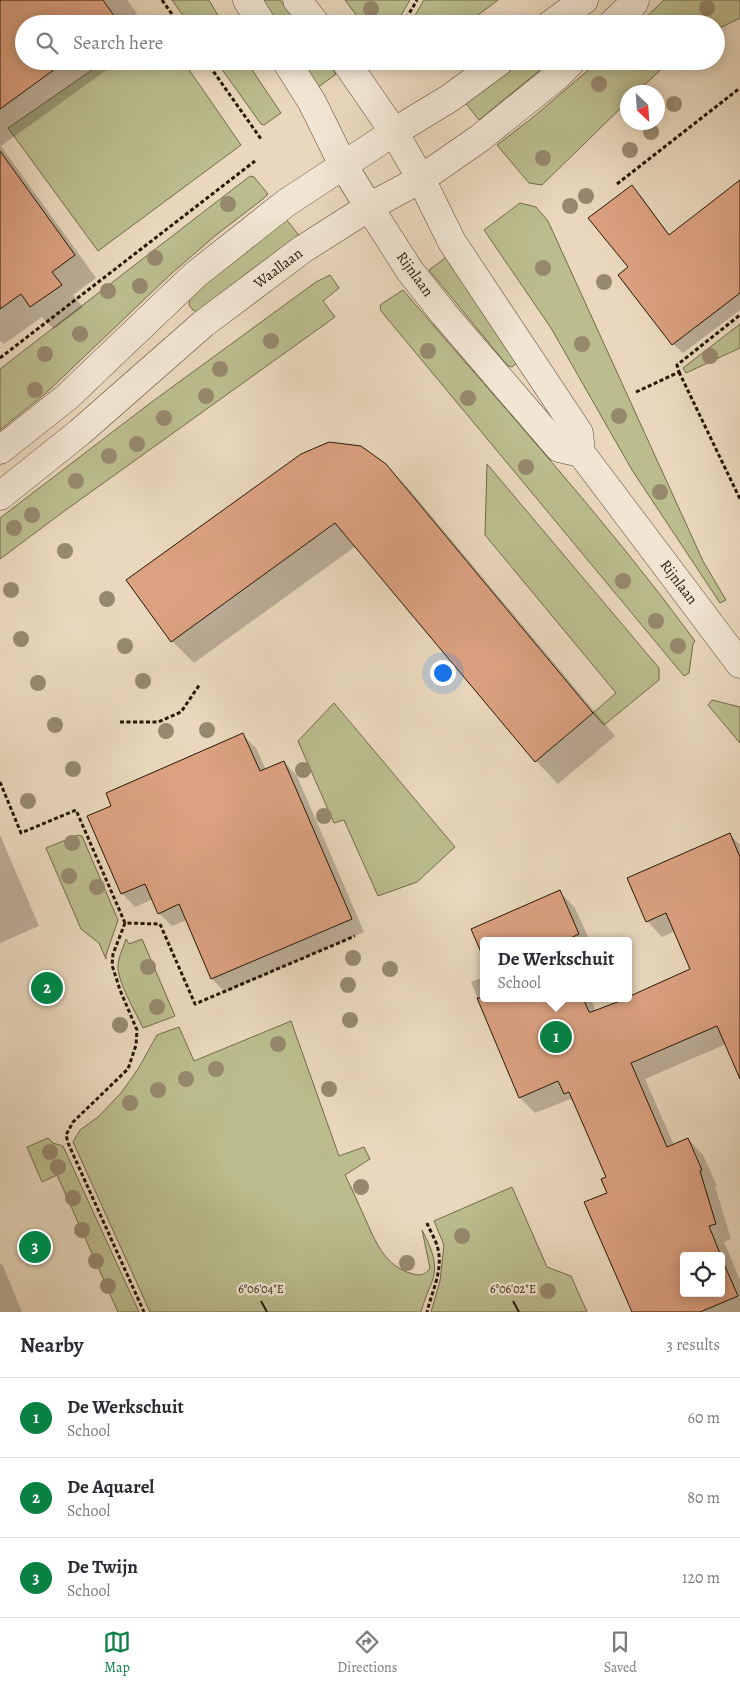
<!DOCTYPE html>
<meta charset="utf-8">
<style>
body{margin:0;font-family:Alegreya,serif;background:#f7f7f7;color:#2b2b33}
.controls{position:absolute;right:15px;bottom:15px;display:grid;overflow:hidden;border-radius:5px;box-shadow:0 2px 12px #0003}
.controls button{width:45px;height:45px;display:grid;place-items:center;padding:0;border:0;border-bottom:1px solid #e1e1e2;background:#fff;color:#2b2b33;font:25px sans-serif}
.compass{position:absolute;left:620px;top:85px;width:45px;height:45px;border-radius:50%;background:#fff;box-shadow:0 2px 12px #0003;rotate:155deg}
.you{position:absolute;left:442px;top:672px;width:18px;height:18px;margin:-12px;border:4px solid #fff;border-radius:50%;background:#1a73e8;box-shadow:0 0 0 8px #1a73e833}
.badge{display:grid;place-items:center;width:32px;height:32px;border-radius:50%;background:#0b8043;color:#fff;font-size:16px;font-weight:700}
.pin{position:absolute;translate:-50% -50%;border:2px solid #fff;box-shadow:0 1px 5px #0006}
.popup{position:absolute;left:480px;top:937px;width:152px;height:65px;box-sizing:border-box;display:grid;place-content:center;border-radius:5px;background:#fff;filter:drop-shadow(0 1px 4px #0005);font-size:16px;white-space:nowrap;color:#7c7c81}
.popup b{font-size:19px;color:#2b2b33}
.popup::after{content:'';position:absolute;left:50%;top:100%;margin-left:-10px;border:10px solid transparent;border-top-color:#fff}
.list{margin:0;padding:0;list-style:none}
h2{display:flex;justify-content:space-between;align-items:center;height:65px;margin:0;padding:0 20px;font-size:21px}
h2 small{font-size:16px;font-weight:400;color:#7c7c81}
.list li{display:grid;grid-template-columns:32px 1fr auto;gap:15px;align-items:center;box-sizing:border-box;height:80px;padding:0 20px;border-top:1px solid #e1e1e2}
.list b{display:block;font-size:19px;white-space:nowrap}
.list p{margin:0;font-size:16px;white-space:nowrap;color:#7c7c81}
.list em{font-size:16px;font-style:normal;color:#7c7c81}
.icon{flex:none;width:28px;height:28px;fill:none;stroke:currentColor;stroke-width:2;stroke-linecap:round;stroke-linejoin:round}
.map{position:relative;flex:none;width:740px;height:1312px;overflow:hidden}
.search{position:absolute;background:#fff;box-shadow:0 2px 12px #0003;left:15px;right:15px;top:15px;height:55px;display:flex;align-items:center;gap:12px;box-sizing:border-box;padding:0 18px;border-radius:28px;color:#7c7c81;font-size:19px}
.sheet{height:305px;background:#fff}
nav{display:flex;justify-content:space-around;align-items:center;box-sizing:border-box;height:70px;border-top:1px solid #e1e1e2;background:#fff;font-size:14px;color:#7c7c81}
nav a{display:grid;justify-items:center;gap:2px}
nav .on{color:#0b8043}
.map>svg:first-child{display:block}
.green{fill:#bbbd8e;stroke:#716a49}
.shadow{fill:#0003;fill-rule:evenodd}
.building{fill:#dba180;stroke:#271704}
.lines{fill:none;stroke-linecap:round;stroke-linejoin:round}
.minor-casing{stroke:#584732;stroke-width:29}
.tertiary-casing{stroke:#584732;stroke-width:29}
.path{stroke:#271704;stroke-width:3;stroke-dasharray:4 2.5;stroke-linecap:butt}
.minor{stroke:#f1e6d4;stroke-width:28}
.tertiary{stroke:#f1e6d4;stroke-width:28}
.tree{fill:#96896e}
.ticks{fill:none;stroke:#271704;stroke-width:2}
.labels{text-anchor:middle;stroke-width:5;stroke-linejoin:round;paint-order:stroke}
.street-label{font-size:15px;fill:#271704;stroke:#f1e6d4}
.ticks-label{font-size:12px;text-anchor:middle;fill:#271704;stroke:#f1e6d4;stroke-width:5;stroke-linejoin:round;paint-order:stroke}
</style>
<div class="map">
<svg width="740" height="1312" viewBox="0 0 740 1312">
<rect width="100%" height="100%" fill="#e9d8bd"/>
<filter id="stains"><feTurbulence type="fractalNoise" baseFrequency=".004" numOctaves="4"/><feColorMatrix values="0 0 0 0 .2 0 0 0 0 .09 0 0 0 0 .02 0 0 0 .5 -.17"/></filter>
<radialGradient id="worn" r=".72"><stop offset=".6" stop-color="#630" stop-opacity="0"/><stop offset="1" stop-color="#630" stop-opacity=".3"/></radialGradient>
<g class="green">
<polygon points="172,0 209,0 223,24 189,24"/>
<polygon points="260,0 280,0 298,24 276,24"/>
<polygon points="345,0 410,0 396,24 363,24"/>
<polygon points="424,0 498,0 466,24 410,24"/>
<polygon points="664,0 740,0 740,18 716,30 716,24 639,24"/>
<polygon points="105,61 183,61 241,145 98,251 8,128"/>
<polygon points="216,61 246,61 281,113 264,125 261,124"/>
<polygon points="300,61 327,61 336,74 317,88"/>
<polygon points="519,61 551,61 479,120 464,101"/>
<polygon points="599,61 670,61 637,92 628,92 627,102 542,185 529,183 497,145 531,119"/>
<polygon points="250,176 254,177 268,194 263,199 216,235 172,273 45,394 0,430 0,369"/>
<polygon points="520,203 536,207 548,221 703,561 726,600 720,603 632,470 551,328 484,230"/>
<polygon points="286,219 301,238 197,312 193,310 189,305 190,297"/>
<polygon points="449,255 517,363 512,367 507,365 429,270"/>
<polygon points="330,275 339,288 323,301 335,317 63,512 0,559 0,518 149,404 316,282"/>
<path d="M403,290c99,116 202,228 292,351l-2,3 -4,29 -5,3 -303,-365 -1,-6z"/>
<polygon points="740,324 740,348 686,373 683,368"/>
<polygon points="487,464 659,668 659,680 604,725 593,713 616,693 485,535"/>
<polygon points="712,700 740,707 740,743 708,705"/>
<polygon points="334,703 455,847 417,882 378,896 344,820 334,823 298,741"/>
<polygon points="78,835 82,836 118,920 106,955 106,959 99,943 81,929 46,848"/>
<path d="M126,939l3,5 13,-5 33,77 -32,12c-8,-17 -22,-40 -25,-58 -1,-10 5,-22 8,-31z"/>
<path d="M291,1021l48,135 25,-9 6,12 -25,16c7,14 13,28 20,43 10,23 20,49 48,56 7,2 13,1 17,-6l-8,-38c8,16 16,31 11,49 -4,11 -9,21 -12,33h-271l-77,-170 7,-12 18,-13 23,-24 17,-24 19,-34 22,-8 15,34z"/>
<polygon points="48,1138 53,1143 63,1146 139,1312 118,1312 57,1175 42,1182 27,1147"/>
<polygon points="512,1187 547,1267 571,1276 587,1312 431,1312 440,1281 444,1245 434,1221"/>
</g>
<g class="shadow">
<polygon points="0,0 127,0 137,13 127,24 24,24 24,61 119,61 1,146 96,278 73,295 83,307 54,329 42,317 4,344 0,341"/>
<polygon points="740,182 740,310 683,353 672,343 630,267 632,187 642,197 670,236"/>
<polygon points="385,465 408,488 615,736 558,784 536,761 356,546 194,663 172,641"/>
<polygon points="243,735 256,748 266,770 284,762 297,776 364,932 225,992 212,979 187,920 172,926 159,913 153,899 135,907 122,893 113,806"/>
<polygon points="0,835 39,926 0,943"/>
<path d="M730,835l10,10v231l-14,-32 -81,35 29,66 14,-6 15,16 14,31h-2l16,53 -7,3 16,38v32h-107l-26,-135 -31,-73 -6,-5 -35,14 -15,-15 -49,-116 13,-5v21h107l5,14 96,-42 -17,-39 -13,6 -15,-16zM684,1256h37v37h-37z"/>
<polygon points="560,892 575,908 590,941 484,941 473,930"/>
<polygon points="0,1263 3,1266 22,1312 0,1312"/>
</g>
<g class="building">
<polygon points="0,0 103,0 119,23 24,24 24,61 66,61 0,109"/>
<polygon points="0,151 75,255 52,272 62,285 30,307 21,294 0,309"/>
<polygon points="740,180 740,293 672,345 618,275 628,267 588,218 632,185 669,235"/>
<polygon points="329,442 361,446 386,464 593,713 535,762 335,523 171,642 126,580 301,454"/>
<polygon points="243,733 260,771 284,761 352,919 211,979 179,904 158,914 145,884 121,894 87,816 111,806 106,793"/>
<polygon points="730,833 740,857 740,1079 717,1026 631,1063 667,1147 688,1138 702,1170 700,1171 716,1224 709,1226 721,1256 684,1256 684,1293 721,1293 721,1257 738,1296 700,1312 632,1312 584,1202 607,1193 601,1179 606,1177 569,1092 564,1094 558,1081 519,1098 477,998 583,998 589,1012 591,1012 628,998 628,997 690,969 666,913 646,922 627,878"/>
<polygon points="560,890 579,934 564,941 484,941 484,959 471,929"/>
</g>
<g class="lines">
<defs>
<g id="minor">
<polyline points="421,179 452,242 579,433 581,453 740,664"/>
<polyline points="369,207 410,271 444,314 559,448 581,453"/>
</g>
<g id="tertiary">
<polyline points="247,0 262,24"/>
<polyline points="297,0 316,24"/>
<polyline points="551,24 584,0"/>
<polyline points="612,24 634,3 635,0"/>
<polyline points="286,61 312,102 343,165 369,207"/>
<polyline points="345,61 394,132 421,179"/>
<polyline points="0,450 67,397 195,275 286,203 394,132 450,98 500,61"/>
<polyline points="0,496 80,432 203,324 303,249 369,207 421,179 480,138 557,76 572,61"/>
</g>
</defs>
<use href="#minor" class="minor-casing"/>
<use href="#tertiary" class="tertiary-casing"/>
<g class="path">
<polyline points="162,0 179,24"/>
<polyline points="403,24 417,0"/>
<polyline points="509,24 517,18"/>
<polyline points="206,61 261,139"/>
<polyline points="617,184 740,88"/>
<polyline points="0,358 255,161"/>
<polyline points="679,372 740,499"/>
<polyline points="636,392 679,372 677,365 740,315"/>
<polyline points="120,722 158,722 181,712 200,684"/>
<polyline points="0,782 21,833 76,810 125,923 160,924 195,1004 355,936"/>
<polyline points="125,923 113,954 112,965 120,990 137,1030 136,1045 128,1069 73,1122 66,1135 68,1143 144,1312"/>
<path d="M427,1223c3,8 9,17 11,26 5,22 -6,42 -11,63"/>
</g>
<use href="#minor" class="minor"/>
<use href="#tertiary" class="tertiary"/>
</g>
<g class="tree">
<circle cx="707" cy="8" r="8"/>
<circle cx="371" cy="9" r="8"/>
<circle cx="599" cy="84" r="8"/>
<circle cx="674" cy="104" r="8"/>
<circle cx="651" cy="132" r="8"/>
<circle cx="630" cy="150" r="8"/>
<circle cx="543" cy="158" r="8"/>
<circle cx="586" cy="196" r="8"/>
<circle cx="228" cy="204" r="8"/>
<circle cx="570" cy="206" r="8"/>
<circle cx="155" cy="258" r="8"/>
<circle cx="543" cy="268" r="8"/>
<circle cx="604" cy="282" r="8"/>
<circle cx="140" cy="286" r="8"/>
<circle cx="108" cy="291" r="8"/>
<circle cx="80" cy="334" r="8"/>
<circle cx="271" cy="341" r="8"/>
<circle cx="582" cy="344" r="8"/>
<circle cx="428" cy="351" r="8"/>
<circle cx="45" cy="354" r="8"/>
<circle cx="710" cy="356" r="8"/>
<circle cx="220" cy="369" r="8"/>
<circle cx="35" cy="390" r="8"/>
<circle cx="206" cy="396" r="8"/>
<circle cx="468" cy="398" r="8"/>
<circle cx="619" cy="416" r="8"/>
<circle cx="164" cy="418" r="8"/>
<circle cx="137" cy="444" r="8"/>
<circle cx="109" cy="456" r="8"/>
<circle cx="526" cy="467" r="8"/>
<circle cx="76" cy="481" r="8"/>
<circle cx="660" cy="492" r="8"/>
<circle cx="32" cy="515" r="8"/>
<circle cx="14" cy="528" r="8"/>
<circle cx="65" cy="551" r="8"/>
<circle cx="623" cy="581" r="8"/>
<circle cx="11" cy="590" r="8"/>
<circle cx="107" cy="599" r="8"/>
<circle cx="656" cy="621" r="8"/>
<circle cx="21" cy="639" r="8"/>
<circle cx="125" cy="646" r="8"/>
<circle cx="678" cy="646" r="8"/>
<circle cx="143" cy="681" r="8"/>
<circle cx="38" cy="683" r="8"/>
<circle cx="55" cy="725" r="8"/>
<circle cx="207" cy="730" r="8"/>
<circle cx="166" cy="731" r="8"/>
<circle cx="73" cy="769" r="8"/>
<circle cx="303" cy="770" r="8"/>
<circle cx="28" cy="801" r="8"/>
<circle cx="324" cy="816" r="8"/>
<circle cx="72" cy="843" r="8"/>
<circle cx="69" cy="876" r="8"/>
<circle cx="97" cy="887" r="8"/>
<circle cx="353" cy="958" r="8"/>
<circle cx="148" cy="967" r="8"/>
<circle cx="390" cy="969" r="8"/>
<circle cx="348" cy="985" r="8"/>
<circle cx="157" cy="1007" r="8"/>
<circle cx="350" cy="1020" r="8"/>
<circle cx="120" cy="1025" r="8"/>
<circle cx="278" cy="1044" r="8"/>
<circle cx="216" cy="1069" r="8"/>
<circle cx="186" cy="1079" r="8"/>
<circle cx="329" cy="1089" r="8"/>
<circle cx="158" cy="1090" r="8"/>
<circle cx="130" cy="1103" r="8"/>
<circle cx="50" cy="1152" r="8"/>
<circle cx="58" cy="1167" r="8"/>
<circle cx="361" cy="1187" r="8"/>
<circle cx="73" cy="1198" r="8"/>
<circle cx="82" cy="1230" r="8"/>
<circle cx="462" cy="1236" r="8"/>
<circle cx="96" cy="1261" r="8"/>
<circle cx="407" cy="1263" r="8"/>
<circle cx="108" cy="1286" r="8"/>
<circle cx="548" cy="1291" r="8"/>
</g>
<path class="ticks" d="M261,1301l6,11M513,1301l6,11"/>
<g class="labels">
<g class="street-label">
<text transform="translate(278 268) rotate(-37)" y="5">Waallaan</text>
<text transform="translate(415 274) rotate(54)" y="5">Rijnlaan</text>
<text transform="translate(679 582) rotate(53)" y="5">Rijnlaan</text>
</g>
</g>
<g class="ticks-label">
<text x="261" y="1293">6°06'04"E</text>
<text x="513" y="1293">6°06'02"E</text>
</g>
<rect width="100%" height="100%" filter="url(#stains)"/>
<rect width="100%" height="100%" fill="url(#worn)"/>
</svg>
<div class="controls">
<button><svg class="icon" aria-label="locate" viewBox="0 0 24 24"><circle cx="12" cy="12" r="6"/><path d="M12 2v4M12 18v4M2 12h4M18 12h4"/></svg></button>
</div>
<svg class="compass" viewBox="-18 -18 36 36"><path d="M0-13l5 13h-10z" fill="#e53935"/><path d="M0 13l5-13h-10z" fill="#7c7c81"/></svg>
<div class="you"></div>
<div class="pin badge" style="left:556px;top:1037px">1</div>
<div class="popup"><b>De Werkschuit</b>School</div>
<div class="pin badge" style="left:47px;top:988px">2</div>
<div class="pin badge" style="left:35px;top:1247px">3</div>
<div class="search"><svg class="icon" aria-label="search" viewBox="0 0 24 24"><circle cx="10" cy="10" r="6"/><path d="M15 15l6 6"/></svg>Search here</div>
</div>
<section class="sheet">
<h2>Nearby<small>3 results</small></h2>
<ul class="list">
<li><span class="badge">1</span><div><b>De Werkschuit</b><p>School</p></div><em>60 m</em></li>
<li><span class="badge">2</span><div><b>De Aquarel</b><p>School</p></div><em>80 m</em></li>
<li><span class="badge">3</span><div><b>De Twijn</b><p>School</p></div><em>120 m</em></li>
</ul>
</section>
<nav>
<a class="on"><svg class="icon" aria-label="map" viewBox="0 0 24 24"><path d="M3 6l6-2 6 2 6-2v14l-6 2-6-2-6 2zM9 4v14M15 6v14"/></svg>Map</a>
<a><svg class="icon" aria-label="directions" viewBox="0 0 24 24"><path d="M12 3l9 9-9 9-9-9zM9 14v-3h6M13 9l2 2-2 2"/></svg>Directions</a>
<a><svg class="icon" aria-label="saved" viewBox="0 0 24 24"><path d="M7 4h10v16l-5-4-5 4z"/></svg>Saved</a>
</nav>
